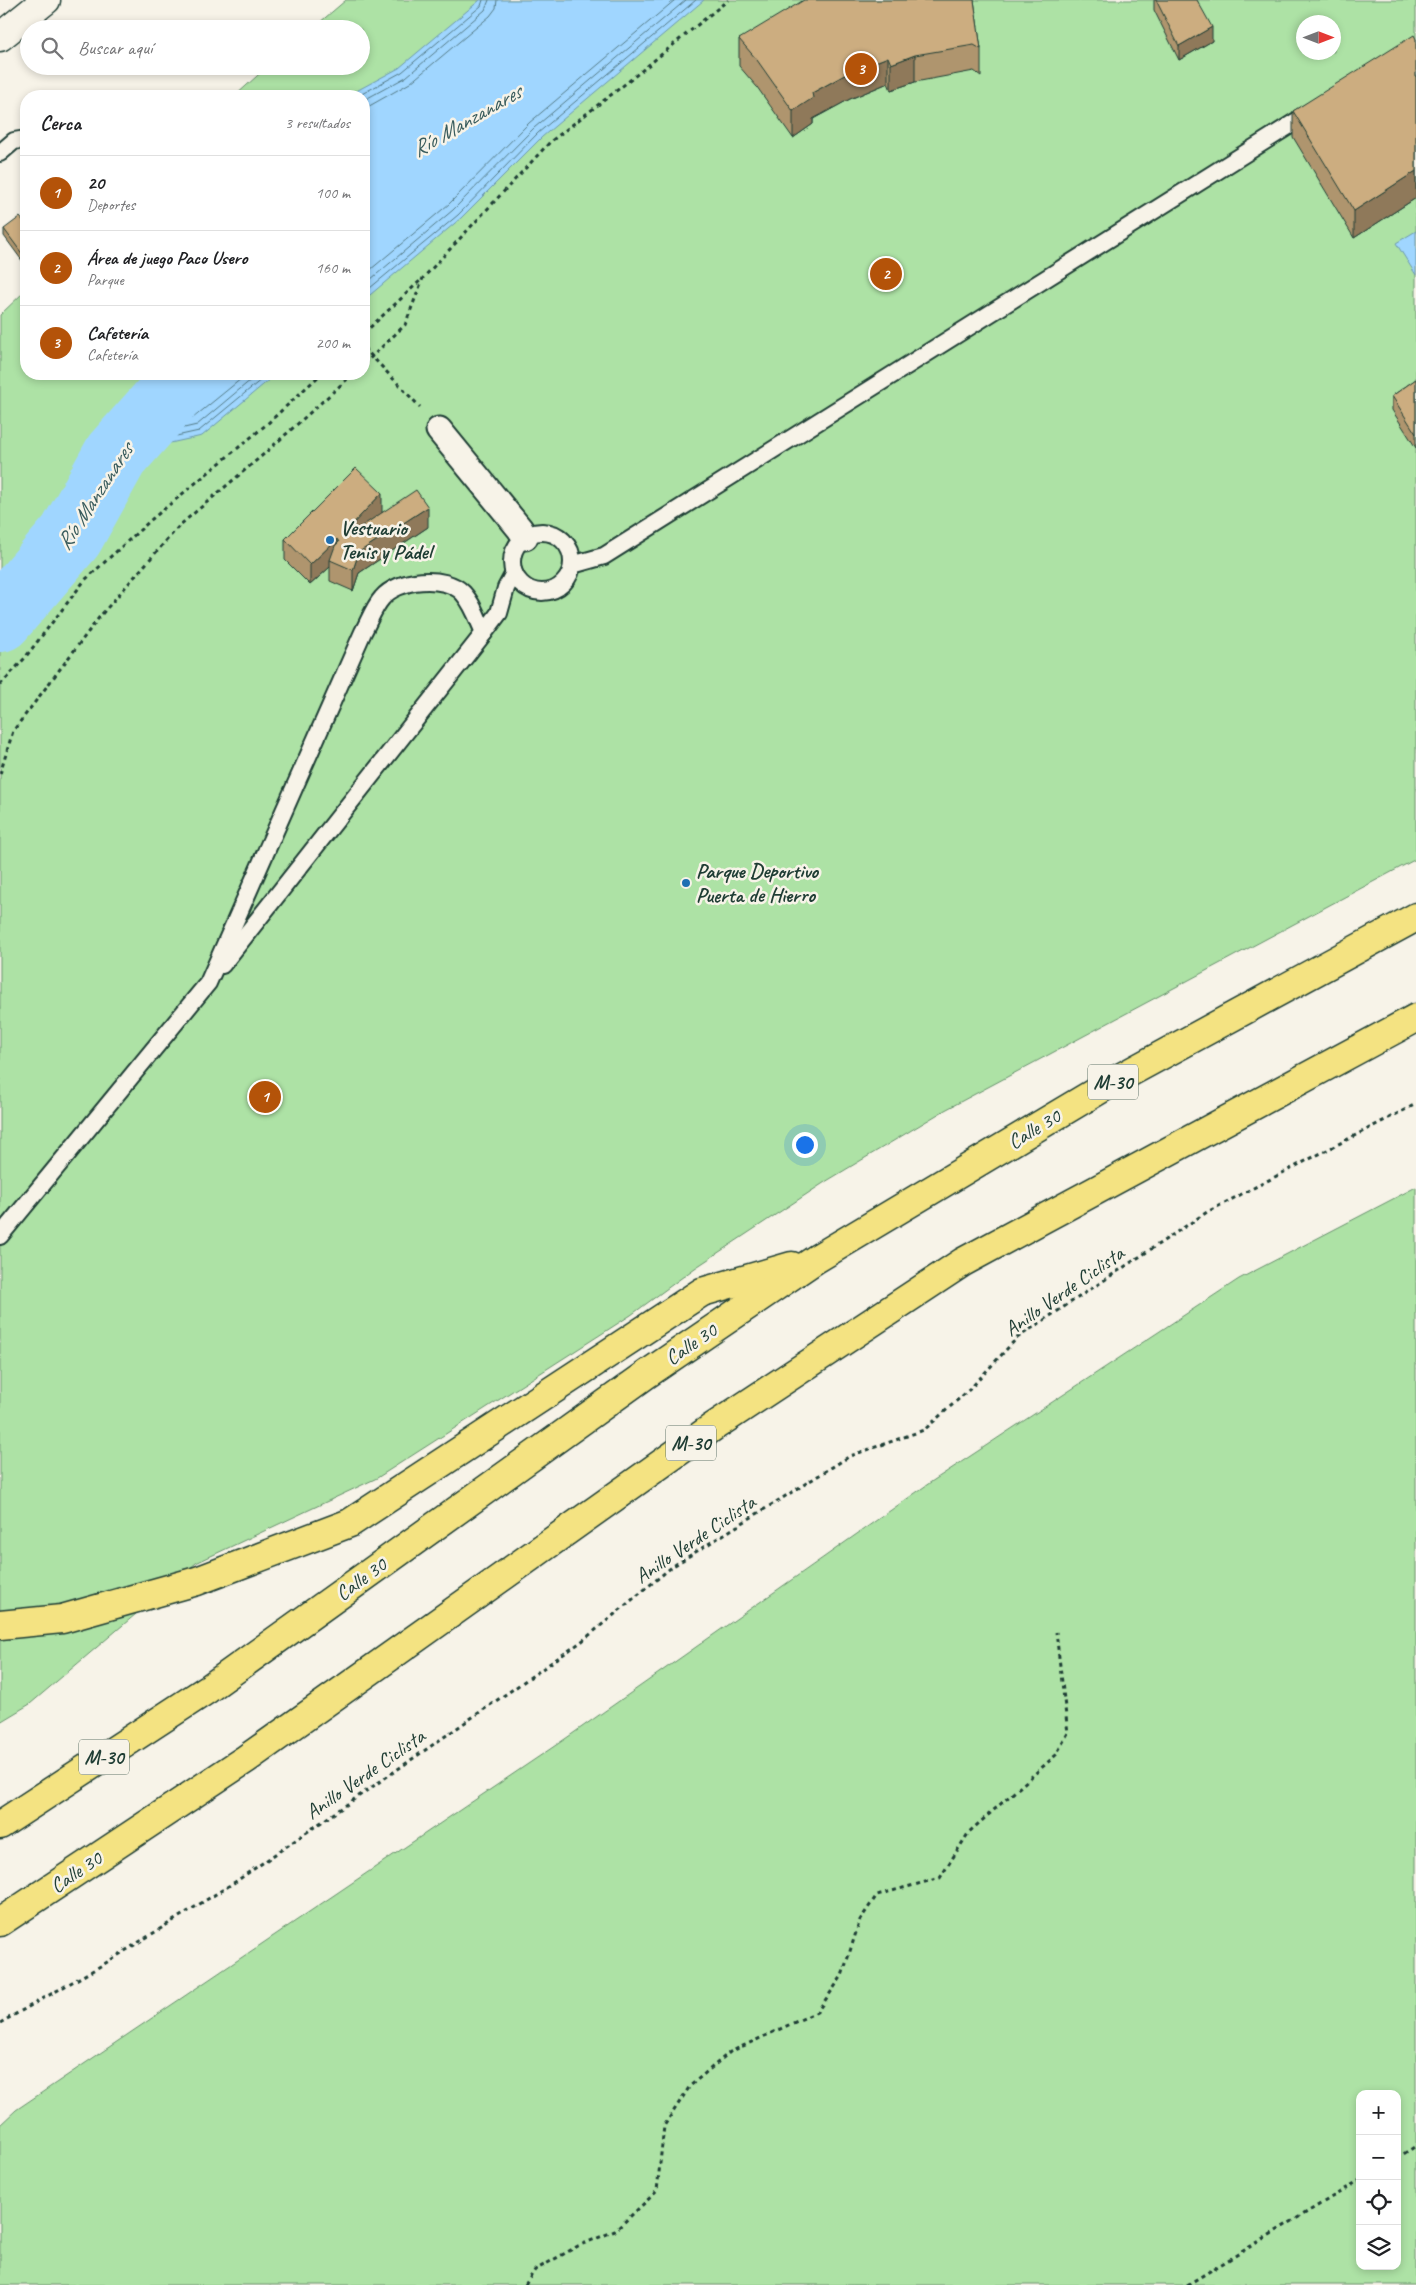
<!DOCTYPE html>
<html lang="es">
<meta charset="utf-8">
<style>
body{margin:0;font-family:Caveat,sans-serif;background:#f2f2f2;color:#202124}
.controls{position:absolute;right:15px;bottom:15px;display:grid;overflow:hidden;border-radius:10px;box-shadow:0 2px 8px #0003}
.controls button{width:45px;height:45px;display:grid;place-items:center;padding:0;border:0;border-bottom:1px solid #e0e0e0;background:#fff;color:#202124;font:25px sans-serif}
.compass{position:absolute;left:1296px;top:15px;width:45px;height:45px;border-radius:50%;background:#fff;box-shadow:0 2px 8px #0003;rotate:90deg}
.you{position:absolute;left:804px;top:1144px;width:18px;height:18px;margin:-12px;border:4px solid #fff;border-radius:50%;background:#1a73e8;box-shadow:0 0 0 8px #1a73e833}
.badge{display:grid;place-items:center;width:32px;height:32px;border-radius:50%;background:#b45309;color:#fff;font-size:16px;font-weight:700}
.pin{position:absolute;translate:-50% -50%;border:2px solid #fff;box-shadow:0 1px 5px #0006}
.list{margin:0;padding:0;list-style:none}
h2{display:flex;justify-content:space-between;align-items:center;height:65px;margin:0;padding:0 20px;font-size:21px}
h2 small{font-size:16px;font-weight:400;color:#757577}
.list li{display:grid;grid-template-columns:32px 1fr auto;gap:15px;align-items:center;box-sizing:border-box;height:75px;padding:0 20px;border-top:1px solid #e0e0e0}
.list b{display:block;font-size:19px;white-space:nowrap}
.list p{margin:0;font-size:16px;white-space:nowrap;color:#757577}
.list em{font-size:16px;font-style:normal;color:#757577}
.icon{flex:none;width:28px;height:28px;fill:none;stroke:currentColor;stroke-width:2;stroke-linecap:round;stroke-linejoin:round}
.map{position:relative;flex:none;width:1416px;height:2285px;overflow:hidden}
.search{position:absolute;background:#fff;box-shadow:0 2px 8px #0003;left:20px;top:20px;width:350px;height:55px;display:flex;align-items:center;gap:12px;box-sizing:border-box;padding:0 18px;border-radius:28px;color:#757577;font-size:19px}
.panel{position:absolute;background:#fff;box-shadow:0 2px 8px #0003;left:20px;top:90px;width:350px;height:290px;border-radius:20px}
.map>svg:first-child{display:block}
.green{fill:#ade2a5;stroke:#66906c;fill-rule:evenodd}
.water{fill:#a0d6ff;stroke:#6c99ae}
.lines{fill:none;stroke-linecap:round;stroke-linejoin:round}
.shore{stroke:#537a85;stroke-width:1}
.river{stroke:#a0d6ff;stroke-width:66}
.service-casing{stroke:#1f3d34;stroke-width:20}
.pedestrian-casing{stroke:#1f3d34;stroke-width:29}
.minor-casing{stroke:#1f3d34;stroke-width:31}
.motorway-casing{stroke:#1f3d34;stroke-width:31}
.path{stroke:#1f3d34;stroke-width:3;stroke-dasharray:4 4;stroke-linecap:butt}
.service{stroke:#f7f3e8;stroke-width:16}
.pedestrian{stroke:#f7f3e8;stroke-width:25}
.minor{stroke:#f7f3e8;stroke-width:28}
.motorway{stroke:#f4e382;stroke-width:28}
.wall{fill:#af956e;stroke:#1f3d34}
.shaded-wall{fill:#8f795a;stroke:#1f3d34}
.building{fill:#ccad80;stroke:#1f3d34}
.poi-dot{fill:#1f6fb2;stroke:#f7f3e8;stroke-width:2}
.labels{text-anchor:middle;stroke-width:5;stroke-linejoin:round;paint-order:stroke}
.shield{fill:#f7f3e8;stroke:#60746a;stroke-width:1}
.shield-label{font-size:20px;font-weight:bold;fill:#1f3d34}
.poi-label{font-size:21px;font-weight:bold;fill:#1f3d34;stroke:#f7f3e8;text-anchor:start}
.street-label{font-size:21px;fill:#1f3d34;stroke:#f7f3e8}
.water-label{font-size:22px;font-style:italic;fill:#395c5d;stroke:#f7f3e8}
</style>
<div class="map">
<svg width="1416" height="2285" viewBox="0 0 1416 2285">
<rect width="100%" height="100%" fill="#f7f3e8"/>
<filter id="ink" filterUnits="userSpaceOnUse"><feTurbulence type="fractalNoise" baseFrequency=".02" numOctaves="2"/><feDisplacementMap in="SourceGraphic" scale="10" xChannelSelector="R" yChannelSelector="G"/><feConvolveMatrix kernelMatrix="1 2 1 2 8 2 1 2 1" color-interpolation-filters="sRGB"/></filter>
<g filter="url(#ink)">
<g class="green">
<path d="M346,0h1070v859l-471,251 -120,72 -130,86 -64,47 -254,163 -181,85 -166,141 -30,18v-1407l26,-25v84h338v-278h-129l33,-30h93v-37h-49zM1304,22h30v30h-30z"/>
<path d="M1416,1187v1098h-1416v-160l16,-15 549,-371 366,-257 308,-203zM1360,2094h37v172h-37z"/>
</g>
<g class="water">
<polygon points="480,0 704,0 542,137 461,218 364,300 364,96 347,96 399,68"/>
<polygon points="1416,231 1416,275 1396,243"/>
<polygon points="145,374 276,374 202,436 116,455"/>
</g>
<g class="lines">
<g class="shore">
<polyline points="358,96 402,72 481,6 483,0"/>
<polyline points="364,100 406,77 485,10 489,0"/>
<polyline points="364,109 410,83 490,16 496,8 497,0"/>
<polyline points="364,275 449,204 529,123 675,0"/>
<polyline points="364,285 453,210 534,128 686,0"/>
<polyline points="364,293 458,215 538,133 696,0"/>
<polyline points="149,374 125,444 127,447 199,431 268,374"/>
<polyline points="156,374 135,436 137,439 197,425 258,374"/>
<polyline points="163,374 146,425 148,429 193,418 247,374"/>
</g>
<polyline class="river" points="0,619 71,536 116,455 188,374"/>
<defs>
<g id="service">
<polyline points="0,153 14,141 26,139"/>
<circle cx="542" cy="562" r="30"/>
<polyline points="572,565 604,556 1311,112"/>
<polyline points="222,965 484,633"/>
<path d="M0,1236l208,-253 155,-351c6,-11 11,-25 19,-34 15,-19 63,-24 81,-5 10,11 15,26 21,40l15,-20 7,-25 8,-15"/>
</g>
<polyline id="pedestrian" points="439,430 520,529 525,537"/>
<polyline id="minor" points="0,37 46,0"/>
<g id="motorway">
<polyline points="0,1625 62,1619 197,1581 350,1523 702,1292 792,1266"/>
<polyline points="0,1825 208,1689 647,1374 816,1259 1114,1081 1416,917"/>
<polyline points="0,1922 246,1759 713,1427 963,1262 1416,1018"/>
</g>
</defs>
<use href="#service" class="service-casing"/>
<use href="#pedestrian" class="pedestrian-casing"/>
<use href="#minor" class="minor-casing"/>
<use href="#motorway" class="motorway-casing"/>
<g class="path">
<polyline points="364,333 421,280"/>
<polyline points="364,348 420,407"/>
<polyline points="364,364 405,325 423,278 550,142 629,81 728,0"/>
<polyline points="0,685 24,659 85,580 152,519 267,424 321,374"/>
<polyline points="0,774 13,731 101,615 180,525 264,454 353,374"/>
<polyline points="0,2023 104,1964 235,1882 581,1642 673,1566 850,1456 924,1430 970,1389 1017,1338 1207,1212 1416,1104"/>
<polyline points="1397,2158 1416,2146"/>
<polyline points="525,2285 535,2270 578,2246 615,2231 657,2191 664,2126 690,2086 730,2052 817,2012 842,1976 860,1920 877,1895 940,1878 969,1832 1056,1755 1068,1733 1056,1632"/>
<polyline points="1187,2285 1360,2180"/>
</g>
<use href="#service" class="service"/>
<use href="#pedestrian" class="pedestrian"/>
<use href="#minor" class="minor"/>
<use href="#motorway" class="motorway"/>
</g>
<g class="wall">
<polygon points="974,0 981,49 981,76 974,71 915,82 891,90 888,83 850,99 813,119 813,124 793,138 757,87 739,66 739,39"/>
<polygon points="1154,0 1197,0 1212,41 1179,60 1154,10"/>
<polygon points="1416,39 1416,198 1354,238 1293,137 1293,111"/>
<polygon points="26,224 26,266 4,236 4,229"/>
<polygon points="1416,379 1416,448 1392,410 1392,396"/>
<polygon points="382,512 428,527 359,573 353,591 330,581 330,567 310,585 285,560 285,539"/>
</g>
<g class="shaded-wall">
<polygon points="1212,27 1212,41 1179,60 1179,46"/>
<polygon points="915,55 915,82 891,90 891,64"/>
<polygon points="888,57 888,83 850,99 813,119 813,124 793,138 793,111 812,93 850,72"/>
<polygon points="1416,171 1416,198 1354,238 1354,211"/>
<polygon points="382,493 382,514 344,554 344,533"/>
<polygon points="428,507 428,527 359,573 353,591 353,570 359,552"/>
<polygon points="337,539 337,560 330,560 330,567 310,585 310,565"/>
</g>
<g class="building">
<polygon points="804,0 974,0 981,49 974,45 915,55 891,64 888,57 850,72 812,93 813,98 793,111 757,60 739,39"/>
<polygon points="1156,0 1197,0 1212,27 1179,46"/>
<polygon points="1414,35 1416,39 1416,171 1354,211 1293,111"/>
<polygon points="20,217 26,224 26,259 4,229"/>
<polygon points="1416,379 1416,434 1392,396"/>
<polygon points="356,468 382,493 344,533 347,536 416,490 428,507 359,552 353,570 330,560 335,546 339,542 337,539 310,565 285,539"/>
</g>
</g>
<g class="poi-dot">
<circle cx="330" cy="540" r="5"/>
<circle cx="686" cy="883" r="5"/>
</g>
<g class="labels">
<g class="shield">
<rect x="1088" y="1064.5" width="50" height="35" rx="4"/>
<rect x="666" y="1425.5" width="50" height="35" rx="4"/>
<rect x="79" y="1739.5" width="50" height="35" rx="4"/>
</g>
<g class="shield-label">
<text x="1113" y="1089">M-30</text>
<text x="691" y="1450">M-30</text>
<text x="104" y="1764">M-30</text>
</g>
<g class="poi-label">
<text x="340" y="535">Vestuario<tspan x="340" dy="24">Tenis y Pádel</tspan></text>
<text x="696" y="878">Parque Deportivo<tspan x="696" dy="24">Puerta de Hierro</tspan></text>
</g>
<g class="street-label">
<text transform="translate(1034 1129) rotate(-31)" y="7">Calle 30</text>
<text transform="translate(1064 1291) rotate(-35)" y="7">Anillo Verde Ciclista</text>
<text transform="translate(691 1344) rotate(-34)" y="7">Calle 30</text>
<text transform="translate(695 1539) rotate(-34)" y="7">Anillo Verde Ciclista</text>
<text transform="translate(361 1579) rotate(-36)" y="7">Calle 30</text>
<text transform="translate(365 1774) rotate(-35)" y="7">Anillo Verde Ciclista</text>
<text transform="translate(76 1872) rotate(-34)" y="7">Calle 30</text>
</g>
<g class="water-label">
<text transform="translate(466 120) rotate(-30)" y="8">Río Manzanares</text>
<text transform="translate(94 496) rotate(-57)" y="8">Río Manzanares</text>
</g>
</g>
</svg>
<div class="controls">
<button>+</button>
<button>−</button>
<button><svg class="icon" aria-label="locate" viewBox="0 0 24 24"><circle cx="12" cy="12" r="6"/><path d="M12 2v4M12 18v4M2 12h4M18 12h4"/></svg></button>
<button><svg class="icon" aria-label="layers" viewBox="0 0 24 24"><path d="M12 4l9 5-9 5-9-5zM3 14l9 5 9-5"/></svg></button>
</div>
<svg class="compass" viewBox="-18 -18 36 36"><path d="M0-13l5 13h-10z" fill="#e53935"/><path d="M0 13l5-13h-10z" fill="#757577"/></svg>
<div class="you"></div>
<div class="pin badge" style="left:265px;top:1097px">1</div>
<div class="pin badge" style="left:886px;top:274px">2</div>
<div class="pin badge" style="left:861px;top:69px">3</div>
<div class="search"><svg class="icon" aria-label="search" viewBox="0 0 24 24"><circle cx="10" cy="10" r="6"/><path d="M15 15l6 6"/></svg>Buscar aquí</div>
<section class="panel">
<h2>Cerca<small>3 resultados</small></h2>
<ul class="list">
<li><span class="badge">1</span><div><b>20</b><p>Deportes</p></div><em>100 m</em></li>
<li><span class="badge">2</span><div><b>Área de juego Paco Usero</b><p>Parque</p></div><em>160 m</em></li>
<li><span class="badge">3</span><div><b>Cafetería</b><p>Cafetería</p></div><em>200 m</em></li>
</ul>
</section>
</div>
